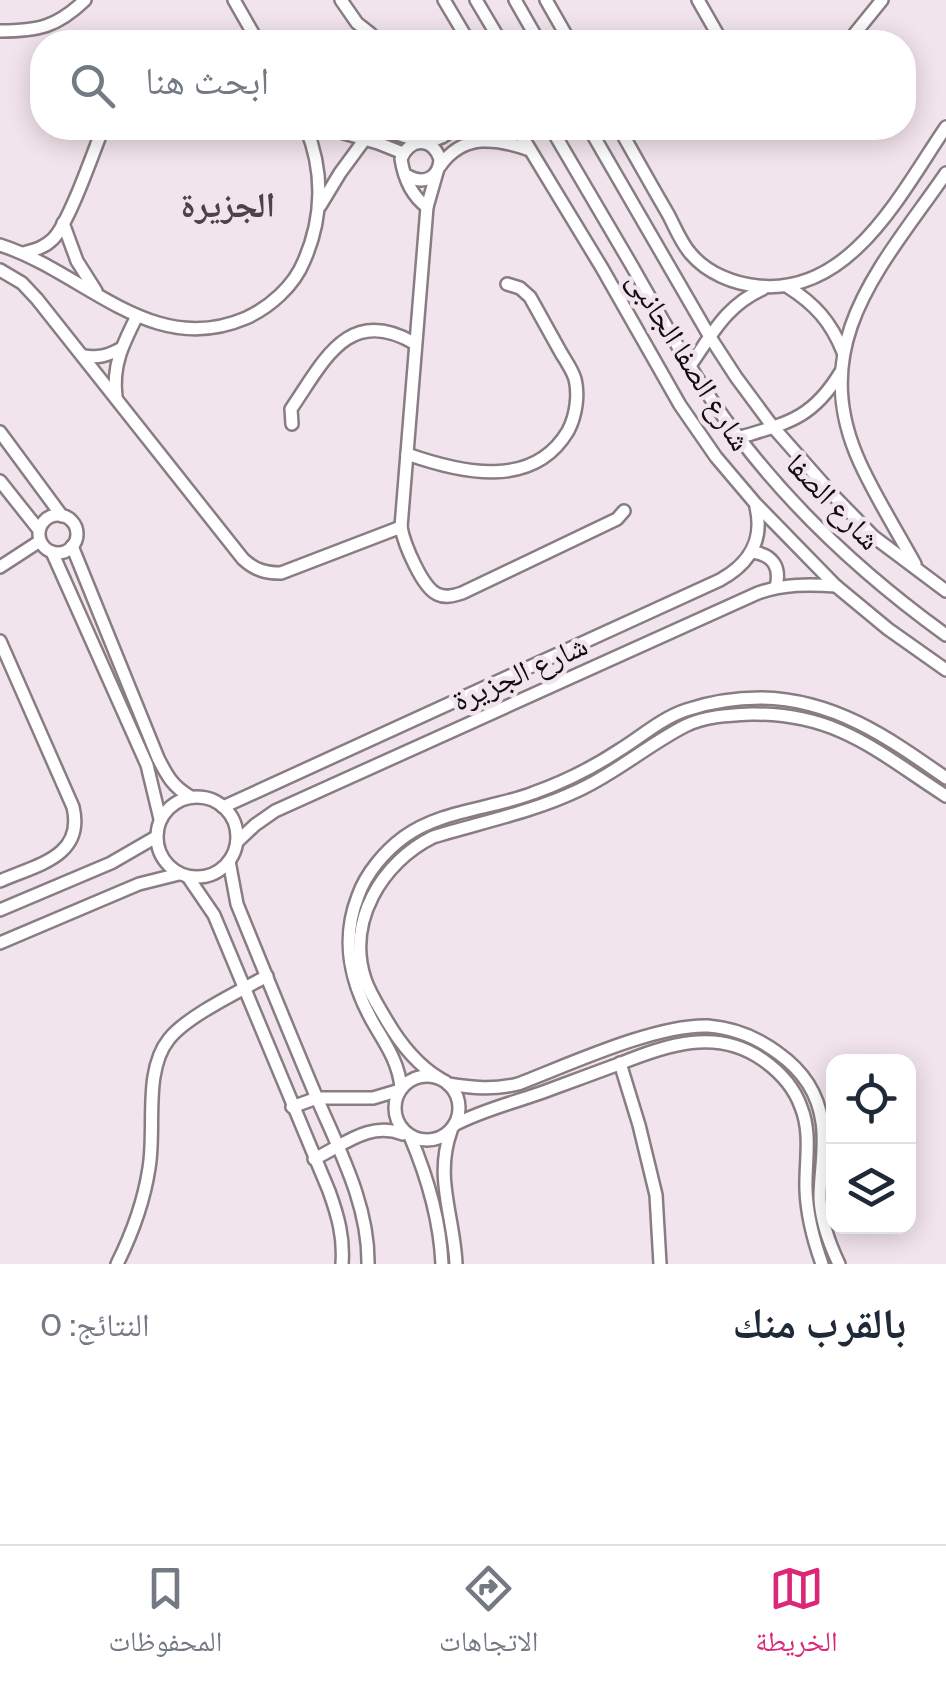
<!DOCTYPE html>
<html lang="ar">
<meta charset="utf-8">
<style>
body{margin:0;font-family:Cabin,"Noto Naskh Arabic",sans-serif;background:#f2f2f3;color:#1f2937;direction:rtl}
.controls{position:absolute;right:30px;bottom:30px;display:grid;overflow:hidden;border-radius:20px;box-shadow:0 5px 25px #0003}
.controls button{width:90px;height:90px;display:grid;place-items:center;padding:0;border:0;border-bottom:2px solid #e0e1e3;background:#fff;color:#1f2937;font:50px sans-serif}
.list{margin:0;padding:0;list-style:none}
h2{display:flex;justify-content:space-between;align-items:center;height:130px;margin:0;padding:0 40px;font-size:42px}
h2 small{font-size:32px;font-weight:400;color:#747a83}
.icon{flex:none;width:55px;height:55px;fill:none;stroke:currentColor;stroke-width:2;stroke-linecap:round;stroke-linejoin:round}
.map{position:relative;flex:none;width:946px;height:1264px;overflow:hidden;direction:ltr}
.search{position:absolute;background:#fff;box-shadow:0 5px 25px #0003;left:30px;right:30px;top:30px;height:110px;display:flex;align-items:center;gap:25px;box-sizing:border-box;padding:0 35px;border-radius:40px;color:#747a83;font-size:38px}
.sheet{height:280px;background:#fff}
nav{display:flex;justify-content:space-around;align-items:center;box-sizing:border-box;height:140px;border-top:2px solid #e0e1e3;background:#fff;font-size:28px;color:#747a83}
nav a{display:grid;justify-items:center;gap:5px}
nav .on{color:#db2777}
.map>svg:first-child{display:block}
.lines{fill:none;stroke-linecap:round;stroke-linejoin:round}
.minor-casing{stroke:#897d84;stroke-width:16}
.minor{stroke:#fff;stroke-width:11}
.labels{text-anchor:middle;stroke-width:9;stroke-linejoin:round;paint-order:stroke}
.street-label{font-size:30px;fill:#100b0e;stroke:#f2e4ec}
.quarter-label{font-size:35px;font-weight:bold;fill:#4e4249;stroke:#f2e4ec}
</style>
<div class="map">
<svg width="946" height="1264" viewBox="0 0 946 1264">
<rect width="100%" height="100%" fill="#f2e4ec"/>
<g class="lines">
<defs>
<g id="minor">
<polyline points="234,0 258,42"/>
<polyline points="341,0 357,23 371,34"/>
<polyline points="444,0 469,42"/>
<polyline points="476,0 501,42"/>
<polyline points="515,0 539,42"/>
<polyline points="546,0 570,42"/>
<polyline points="698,0 722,42"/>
<path d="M0,31c38,0 57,-4 85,-31"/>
<polyline points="848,42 882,0"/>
<polyline points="327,128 378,143 403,153"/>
<polyline points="378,128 419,141"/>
<polyline points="517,128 602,268 680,405 716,457 755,503 836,586 888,629 946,670"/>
<path d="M551,128c27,46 54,92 81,138 33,58 64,116 105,169 59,78 130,143 209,200"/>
<polyline points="589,128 710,337 736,377 773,427 834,496 874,537 946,591"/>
<path d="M619,128c16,28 32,57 49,86 7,13 13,29 23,40 16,19 43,30 67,32 93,10 144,-95 188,-159"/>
<polyline points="427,143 442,137 456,128"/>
<path d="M440,166c23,-33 56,-28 90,-16"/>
<path d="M437,172l-10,35 -26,320c3,17 21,60 36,67 8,4 16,2 25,-1l155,-74 7,-8"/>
<path d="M408,176c16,9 31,2 32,-17 -8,-23 -31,-21 -39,0 3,19 11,37 26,48"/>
<polyline points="320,206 340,173 365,139"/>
<polyline points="63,223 77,261 96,291"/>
<path d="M0,245c85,27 151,114 246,73 24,-11 48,-32 58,-57 19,-43 20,-90 2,-133"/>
<path d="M23,253c11,-3 21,-5 30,-14 16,-16 40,-86 50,-111"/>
<path d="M0,270l22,13 15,16 206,260c12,11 22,14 38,14l120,-46"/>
<path d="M788,287c27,17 43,35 55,65"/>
<path d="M84,356c14,2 23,0 36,-7"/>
<path d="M689,367c23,-32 36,-61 74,-78"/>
<path d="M116,397c-4,-32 7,-53 21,-81"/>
<path d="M292,424l-1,-15c33,-48 57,-104 123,-66"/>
<polyline points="0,432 62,516"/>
<path d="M738,438c49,-15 74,-19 102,-65"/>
<path d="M407,454c54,19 126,36 161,-23 8,-15 11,-36 7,-52 -3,-10 -10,-19 -15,-28 -10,-18 -20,-36 -30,-54l-10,-9 -13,-4"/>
<polyline points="0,481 39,530"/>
<circle cx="58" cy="534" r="19"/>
<path d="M72,546l86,212c9,18 15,29 33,39"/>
<polyline points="52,552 147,765 160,819"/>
<path d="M753,552c20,3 28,15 23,35"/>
<path d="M915,564c-18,-33 -39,-66 -55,-101 -55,-120 22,-197 86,-290"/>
<polyline points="0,567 40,541"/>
<path d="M0,641l73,166c12,50 -37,58 -73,74"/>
<circle cx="197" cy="837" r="40"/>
<path d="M223,807l497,-227c29,-16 44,-39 36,-73"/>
<path d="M237,842l18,-17 20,-14 483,-218c26,-9 51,-9 78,-7"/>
<path d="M229,861l8,43c26,64 52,128 79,192 23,54 53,109 52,168"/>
<path d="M188,877l26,38 115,276c9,25 15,46 13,73"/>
<polyline points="0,910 111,863 156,837"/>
<polyline points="0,943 139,884 179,874"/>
<polyline points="620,1063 639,1125 656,1195 660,1264"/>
<circle cx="427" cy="1108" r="32"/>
<path d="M439,1078c-23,-14 -39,-35 -52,-57 -8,-14 -17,-27 -22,-42 -19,-57 17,-117 68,-142 49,-15 100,-25 146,-47 37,-17 69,-45 106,-64 20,-10 44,-11 67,-12 86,-1 127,39 194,82"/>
<path d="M448,1084c25,4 45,6 70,0 50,-19 138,-60 190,-58 25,2 50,12 70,27 24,17 40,40 44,69 4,25 -2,51 -2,76 1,24 9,45 19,66"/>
<path d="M401,1088c-2,-24 -14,-42 -26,-62 -24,-41 -35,-84 -17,-130 8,-23 27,-45 46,-59 37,-27 88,-28 129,-44 31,-11 61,-26 88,-44 21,-13 41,-31 65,-39 24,-8 50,-12 75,-12 73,1 128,40 185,80"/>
<polyline points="292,1107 317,1098 373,1098 400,1090"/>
<path d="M454,1125c32,-17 67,-24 100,-37 22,-8 43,-16 65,-24 47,-19 98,-37 144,-4 17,12 31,27 38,47 11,27 4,55 5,83 1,26 7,49 16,74"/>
<path d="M451,1131c-17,47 3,85 5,133"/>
<path d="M410,1136c17,40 30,84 32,128"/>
<path d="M314,1159c30,-14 55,-38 89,-25"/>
<path d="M117,1264c15,-30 27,-63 32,-96 7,-40 -6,-97 20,-129 18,-23 71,-48 98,-63"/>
</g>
</defs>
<use href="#minor" class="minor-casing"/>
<use href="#minor" class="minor"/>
</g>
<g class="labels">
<g class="street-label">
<text transform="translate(689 361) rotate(58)" y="10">شارع الصفا الجانبى</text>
<text transform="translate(833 502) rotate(46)" y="10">شارع الصفا</text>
<text transform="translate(520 673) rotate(-24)" y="10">شارع الجزيرة</text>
</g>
<g class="quarter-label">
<text x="228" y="217">الجزيرة</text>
</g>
</g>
</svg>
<div class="controls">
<button><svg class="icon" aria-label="locate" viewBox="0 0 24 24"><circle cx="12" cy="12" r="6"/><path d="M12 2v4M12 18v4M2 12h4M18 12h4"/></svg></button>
<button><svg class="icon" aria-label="layers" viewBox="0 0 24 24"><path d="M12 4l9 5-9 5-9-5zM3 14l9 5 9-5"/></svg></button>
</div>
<div class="search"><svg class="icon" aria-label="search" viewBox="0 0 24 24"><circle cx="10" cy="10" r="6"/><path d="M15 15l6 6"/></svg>ابحث هنا</div>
</div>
<section class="sheet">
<h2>بالقرب منك<small>النتائج: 0</small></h2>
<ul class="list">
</ul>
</section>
<nav>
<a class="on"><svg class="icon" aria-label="map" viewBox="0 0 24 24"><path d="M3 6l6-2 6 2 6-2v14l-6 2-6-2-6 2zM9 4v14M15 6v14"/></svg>الخريطة</a>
<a><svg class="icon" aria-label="directions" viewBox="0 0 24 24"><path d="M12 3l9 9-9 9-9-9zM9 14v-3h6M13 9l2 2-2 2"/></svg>الاتجاهات</a>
<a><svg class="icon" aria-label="saved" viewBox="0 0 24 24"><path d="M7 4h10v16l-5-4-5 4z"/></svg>المحفوظات</a>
</nav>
